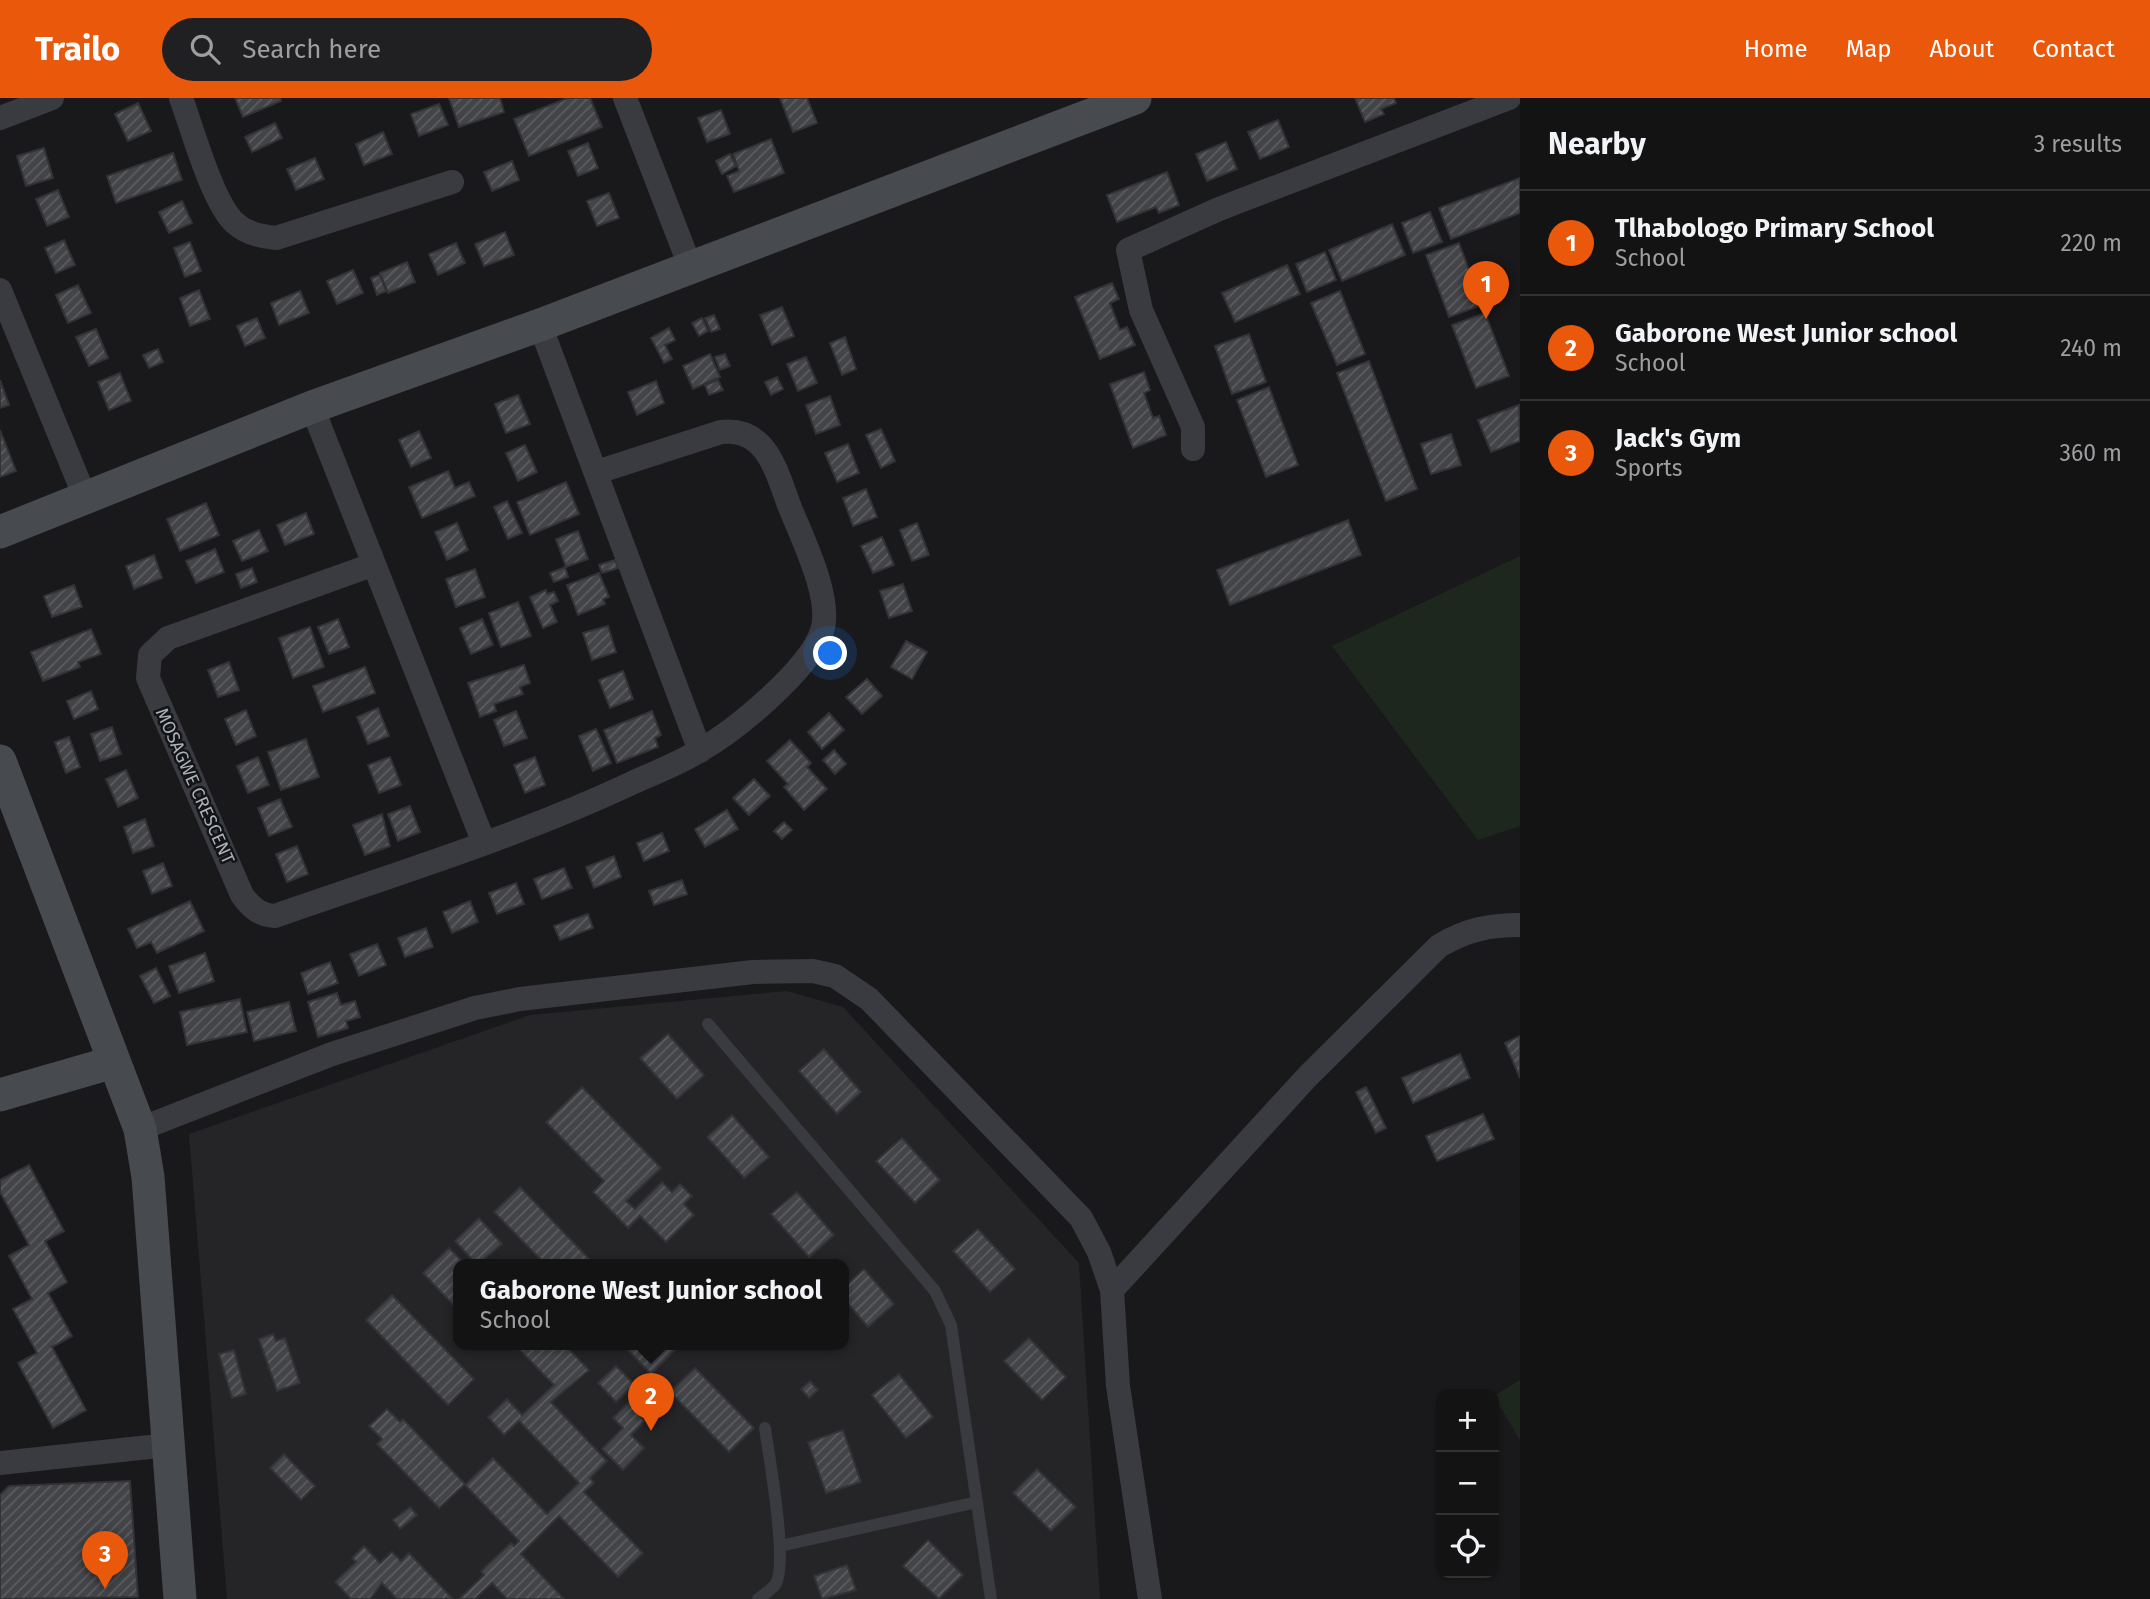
<!DOCTYPE html>
<meta charset="utf-8">
<style>
body{margin:0;font-family:"Fira Sans",sans-serif;background:#202022;color:#f1f3f6}
.controls{position:absolute;right:21px;bottom:21px;display:grid;overflow:hidden;border-radius:14px;box-shadow:0 2px 5px #0004}
.controls button{width:63px;height:63px;display:grid;place-items:center;padding:0;border:0;border-bottom:2px solid #323234;background:#131314;color:#f1f3f6;font:35px sans-serif}
.you{position:absolute;left:831px;top:556px;width:24px;height:24px;margin:-18px;border:5px solid #fff;border-radius:50%;background:#1a73e8;box-shadow:0 0 0 10px #1a73e833}
.badge{display:grid;place-items:center;width:46px;height:46px;border-radius:50%;background:#ea580c;color:#fff;font-size:23px;font-weight:700}
.pin{position:absolute;translate:-50% -58px;filter:drop-shadow(0 2px 4px #0008)}
.pin::after{content:'';position:absolute;top:37px;width:24px;height:21px;background:inherit;clip-path:polygon(0 0,100% 0,50% 100%)}
.popup{position:absolute;left:453px;top:1161px;width:396px;height:91px;box-sizing:border-box;display:grid;place-content:center;border-radius:14px;background:#131314;filter:drop-shadow(0 2px 5px #0005);font-size:23px;white-space:nowrap;color:#9d9ea0}
.popup b{font-size:26px;color:#f1f3f6}
.popup::after{content:'';position:absolute;left:50%;top:100%;margin-left:-14px;border:14px solid transparent;border-top-color:#131314}
.list{margin:0;padding:0;list-style:none}
h2{display:flex;justify-content:space-between;align-items:center;height:91px;margin:0;padding:0 28px;font-size:30px}
h2 small{font-size:23px;font-weight:400;color:#9d9ea0}
.list li{display:grid;grid-template-columns:46px 1fr auto;gap:21px;align-items:center;box-sizing:border-box;height:105px;padding:0 28px;border-top:2px solid #323234}
.list b{display:block;font-size:26px;white-space:nowrap}
.list p{margin:0;font-size:23px;white-space:nowrap;color:#9d9ea0}
.list em{font-size:23px;font-style:normal;color:#9d9ea0}
.icon{flex:none;width:38px;height:38px;fill:none;stroke:currentColor;stroke-width:2;stroke-linecap:round;stroke-linejoin:round}
.map{position:relative;flex:none;width:1520px;height:1501px;overflow:hidden}
header{display:flex;align-items:center;gap:42px;box-sizing:border-box;height:98px;padding:0 35px;background:#ea580c;color:#fff}
header strong{font-size:33px}
nav{display:flex;gap:38px;margin-inline-start:auto;font-size:24px}
.search{width:490px;height:63px;background:#202022;display:flex;align-items:center;gap:18px;box-sizing:border-box;padding:0 24px;border-radius:38px;color:#9d9ea0;font-size:26px}
main{display:flex}
aside{flex:1;background:#131314}
.map>svg:first-child{display:block}
.built{fill:#252528;fill-rule:evenodd}
.pitch{fill:#1e271e}
.building{fill:url(#building-hatch);stroke:#333337;stroke-width:2}
.lines{fill:none;stroke-linecap:round;stroke-linejoin:round}
.lane{stroke:#393b40;stroke-width:12}
.street{stroke:#393b40;stroke-width:24}
.secondary{stroke:#474b50;stroke-width:33}
.labels{text-anchor:middle;stroke-width:5;stroke-linejoin:round;paint-order:stroke}
.street-label{font-size:18px;fill:#aab2bb;stroke:#141416}
</style>
<header>
<strong>Trailo</strong>
<div class="search"><svg class="icon" aria-label="search" viewBox="0 0 24 24"><circle cx="10" cy="10" r="6"/><path d="M15 15l6 6"/></svg>Search here</div>
<nav><a>Home</a><a>Map</a><a>About</a><a>Contact</a></nav>
</header>
<main>
<div class="map">
<svg width="1520" height="1501" viewBox="0 0 1520 1501">
<defs>
<pattern id="building-hatch" width="6" height="6" patternUnits="userSpaceOnUse" patternTransform="scale(1.75)"><rect width="6" height="6" fill="#434448"/><path d="M-1 1l2-2M0 6l6-6M5 7l2-2" fill="none" stroke="#5b5d60"/></pattern>
</defs>
<rect width="100%" height="100%" fill="#19191b"/>
<path class="built" d="M787,893l56,16 236,256 21,336h-873l-38,-465 341,-119zM458,1167h386v80h-386z"/>
<g class="pitch">
<polygon points="1520,458 1520,728 1478,742 1332,548"/>
<polygon points="1520,1282 1520,1342 1494,1298"/>
</g>
<g class="building">
<polygon points="235,0 280,0 281,3 243,19"/>
<polygon points="449,0 500,0 504,14 459,29"/>
<polygon points="568,0 590,0 602,29 529,58 514,21"/>
<polygon points="780,0 807,0 817,25 793,34"/>
<polygon points="1355,0 1394,0 1396,5 1381,11 1384,16 1365,24"/>
<polygon points="138,5 151,33 128,43 115,16"/>
<polygon points="439,6 448,27 419,38 411,16"/>
<polygon points="721,12 730,36 707,44 698,20"/>
<polygon points="1278,22 1289,49 1260,61 1248,34"/>
<polygon points="275,25 282,40 252,54 245,39"/>
<polygon points="383,34 392,56 364,67 356,46"/>
<polygon points="771,41 784,75 734,94 727,78 739,73 733,56"/>
<polygon points="1226,44 1237,71 1207,83 1196,56"/>
<polygon points="588,45 598,70 578,78 568,53"/>
<polygon points="44,50 53,80 26,88 17,58"/>
<polygon points="173,55 182,82 116,105 107,78"/>
<polygon points="730,56 736,68 722,76 716,63"/>
<polygon points="315,60 324,81 296,92 287,71"/>
<polygon points="512,63 519,82 492,93 484,74"/>
<polygon points="1167,74 1179,107 1159,115 1156,109 1117,124 1107,97"/>
<polygon points="1520,80 1520,115 1451,141 1439,110"/>
<polygon points="58,92 69,119 47,128 36,101"/>
<polygon points="609,95 619,120 597,128 587,103"/>
<polygon points="182,103 192,125 169,135 159,114"/>
<polygon points="1430,114 1442,144 1413,155 1402,125"/>
<polygon points="1392,126 1405,157 1342,183 1329,152"/>
<polygon points="505,134 514,157 484,168 475,146"/>
<polygon points="64,142 75,167 56,175 45,150"/>
<polygon points="190,144 201,173 185,179 174,150"/>
<polygon points="456,145 465,165 438,177 429,156"/>
<polygon points="1459,145 1482,207 1449,219 1426,157"/>
<polygon points="1325,154 1336,182 1307,194 1296,166"/>
<polygon points="407,164 415,184 388,195 380,175"/>
<polygon points="1287,167 1300,196 1235,224 1222,195"/>
<polygon points="353,172 363,195 337,206 327,183"/>
<polygon points="380,177 386,193 377,197 371,180"/>
<polygon points="1112,185 1119,201 1110,205 1120,232 1127,229 1135,247 1100,261 1075,199"/>
<polygon points="78,187 91,215 68,225 56,197"/>
<polygon points="199,192 210,221 190,228 180,200"/>
<polygon points="300,193 309,215 279,227 271,205"/>
<polygon points="1340,193 1365,256 1337,267 1311,205"/>
<polygon points="782,209 794,238 772,247 760,217"/>
<polygon points="1485,215 1509,278 1476,290 1452,227"/>
<polygon points="714,217 720,231 711,234 705,220"/>
<polygon points="257,220 265,240 245,248 237,228"/>
<polygon points="702,220 708,233 699,238 692,225"/>
<polygon points="669,230 675,242 665,247 672,261 664,265 651,240"/>
<polygon points="96,231 108,260 89,268 76,239"/>
<polygon points="1249,236 1266,284 1232,296 1215,248"/>
<polygon points="845,239 856,271 842,277 830,245"/>
<polygon points="158,251 163,264 149,270 143,257"/>
<polygon points="710,256 720,279 693,291 683,268"/>
<polygon points="725,256 730,268 720,272 715,259"/>
<polygon points="806,259 817,285 798,293 787,266"/>
<polygon points="1369,263 1417,391 1386,403 1337,275"/>
<polygon points="1144,274 1150,292 1144,295 1153,320 1159,318 1166,337 1133,350 1110,286"/>
<polygon points="120,275 131,303 109,312 98,284"/>
<polygon points="777,279 783,291 771,297 765,284"/>
<polygon points="0,282 9,307 0,310"/>
<polygon points="718,282 723,292 709,297 705,287"/>
<polygon points="656,283 664,305 637,317 628,294"/>
<polygon points="1269,289 1298,367 1266,379 1237,302"/>
<polygon points="518,297 530,326 506,335 495,306"/>
<polygon points="830,298 840,327 816,336 806,307"/>
<polygon points="1519,307 1520,343 1491,354 1478,322"/>
<polygon points="881,331 895,363 881,370 866,337"/>
<polygon points="0,332 16,373 0,379"/>
<polygon points="419,333 431,360 411,369 399,342"/>
<polygon points="1451,336 1461,367 1431,376 1421,346"/>
<polygon points="848,346 859,375 837,384 825,355"/>
<polygon points="525,347 537,374 518,383 506,355"/>
<polygon points="448,373 455,390 469,384 475,398 422,420 409,389"/>
<polygon points="566,384 579,416 530,437 517,404"/>
<polygon points="866,391 877,419 853,428 843,400"/>
<polygon points="507,403 522,435 508,441 494,409"/>
<polygon points="206,405 219,437 180,453 167,421"/>
<polygon points="306,415 314,436 285,447 277,427"/>
<polygon points="1348,422 1361,457 1230,507 1217,472"/>
<polygon points="457,425 468,452 447,462 435,434"/>
<polygon points="917,425 929,457 912,463 900,432"/>
<polygon points="259,432 268,453 242,463 233,443"/>
<polygon points="578,433 588,461 566,469 556,441"/>
<polygon points="882,439 894,467 873,475 861,448"/>
<polygon points="215,451 224,474 196,485 186,463"/>
<polygon points="154,457 162,480 134,491 126,468"/>
<polygon points="615,462 618,470 602,475 599,467"/>
<polygon points="565,469 568,479 554,484 550,475"/>
<polygon points="252,470 257,484 241,490 236,476"/>
<polygon points="475,471 485,499 456,509 446,481"/>
<polygon points="599,475 609,499 603,501 605,506 578,517 567,487"/>
<polygon points="903,486 912,513 889,520 880,493"/>
<polygon points="74,487 82,509 52,519 44,498"/>
<polygon points="546,492 547,496 554,494 558,503 550,507 557,524 543,530 530,499"/>
<polygon points="518,504 531,538 501,549 489,515"/>
<polygon points="338,521 349,549 329,556 318,529"/>
<polygon points="482,521 493,547 471,556 460,530"/>
<polygon points="608,528 616,554 592,562 583,535"/>
<polygon points="310,529 324,569 293,580 279,540"/>
<polygon points="91,531 101,556 78,564 80,569 43,583 31,554"/>
<polygon points="906,543 927,554 912,581 891,569"/>
<polygon points="229,564 239,592 218,599 208,572"/>
<polygon points="524,567 530,585 520,589 523,596 494,606 496,613 480,619 468,585"/>
<polygon points="365,569 375,595 323,614 313,588"/>
<polygon points="623,573 633,601 610,610 599,582"/>
<polygon points="867,581 882,598 862,616 846,599"/>
<polygon points="91,593 98,611 74,621 67,603"/>
<polygon points="378,610 389,638 368,646 357,619"/>
<polygon points="246,612 256,638 236,647 225,621"/>
<polygon points="516,613 527,640 504,648 494,622"/>
<polygon points="652,613 661,637 655,640 658,649 617,665 604,632"/>
<polygon points="829,615 844,632 822,651 808,634"/>
<polygon points="112,629 121,656 100,663 91,636"/>
<polygon points="596,631 611,665 593,673 579,638"/>
<polygon points="69,639 80,669 66,675 55,644"/>
<polygon points="306,641 319,679 281,692 268,654"/>
<polygon points="790,642 811,665 807,669 827,691 804,712 784,689 788,686 767,663"/>
<polygon points="834,652 846,666 835,676 823,662"/>
<polygon points="258,659 269,687 248,695 237,668"/>
<polygon points="390,659 401,687 379,695 368,667"/>
<polygon points="535,659 545,687 525,695 514,667"/>
<polygon points="126,672 138,700 118,709 106,681"/>
<polygon points="754,681 770,698 749,717 733,700"/>
<polygon points="280,701 292,729 269,738 258,710"/>
<polygon points="410,708 420,734 398,743 388,716"/>
<polygon points="727,712 738,731 705,749 695,731"/>
<polygon points="382,716 390,748 365,757 353,727"/>
<polygon points="145,721 154,748 133,755 124,729"/>
<polygon points="784,724 792,732 782,741 774,733"/>
<polygon points="662,735 669,753 644,763 637,745"/>
<polygon points="297,748 308,776 287,784 276,756"/>
<polygon points="614,758 621,779 594,790 586,769"/>
<polygon points="163,765 172,788 152,796 143,773"/>
<polygon points="564,770 572,790 542,801 534,781"/>
<polygon points="682,782 687,796 654,807 649,793"/>
<polygon points="516,785 524,806 497,816 489,795"/>
<polygon points="190,803 204,833 157,855 151,844 137,850 128,831"/>
<polygon points="470,803 478,824 452,835 443,814"/>
<polygon points="588,816 593,830 560,842 554,828"/>
<polygon points="426,830 433,849 405,859 398,840"/>
<polygon points="377,846 386,867 359,878 350,856"/>
<polygon points="205,855 214,883 179,895 169,868"/>
<polygon points="330,864 338,885 308,896 301,875"/>
<polygon points="156,870 170,898 154,905 140,878"/>
<polygon points="337,895 341,907 355,903 360,919 346,923 348,930 318,939 308,904"/>
<polygon points="240,901 247,934 187,947 180,914"/>
<polygon points="289,904 296,933 254,943 247,914"/>
<polygon points="668,936 704,977 677,1001 640,960"/>
<polygon points="1520,938 1520,980 1505,945"/>
<polygon points="824,951 861,994 837,1016 799,973"/>
<polygon points="1460,956 1470,980 1413,1005 1402,980"/>
<polygon points="582,989 661,1070 626,1103 635,1111 662,1084 672,1094 680,1086 692,1098 684,1106 694,1117 666,1144 640,1118 628,1130 593,1094 604,1083 546,1024"/>
<polygon points="1366,989 1386,1030 1376,1035 1356,994"/>
<polygon points="1483,1016 1494,1041 1437,1063 1426,1038"/>
<polygon points="732,1017 769,1059 744,1080 707,1039"/>
<polygon points="902,1040 940,1082 915,1105 876,1063"/>
<polygon points="29,1067 64,1133 45,1143 67,1184 48,1195 72,1238 52,1249 86,1312 53,1330 18,1265 37,1255 13,1211 32,1201 9,1158 29,1147 0,1094 0,1082"/>
<polygon points="520,1089 595,1167 546,1167 494,1114"/>
<polygon points="797,1094 834,1137 809,1159 771,1116"/>
<polygon points="479,1120 502,1146 477,1167 455,1143"/>
<polygon points="978,1131 1015,1171 990,1194 953,1153"/>
<polygon points="449,1150 466,1167 458,1167 458,1212 423,1175"/>
<polygon points="864,1171 894,1206 868,1229 844,1201 844,1189"/>
<polygon points="392,1197 474,1281 448,1307 366,1222"/>
<polygon points="273,1236 276,1243 285,1240 300,1285 277,1293 259,1241"/>
<polygon points="1029,1240 1066,1279 1042,1302 1004,1263"/>
<polygon points="515,1247 565,1247 589,1272 551,1304 607,1363 590,1380 594,1385 584,1394 643,1455 618,1479 559,1418 521,1456 564,1501 507,1501 492,1485 475,1501 459,1501 484,1477 481,1473 511,1445 514,1448 519,1443 465,1387 493,1360 547,1416 579,1385 519,1323 504,1337 488,1319 507,1301 522,1317 554,1287"/>
<polygon points="623,1247 674,1247 677,1250 651,1276"/>
<polygon points="234,1252 246,1296 232,1300 219,1256"/>
<polygon points="616,1268 634,1286 616,1304 598,1285"/>
<polygon points="695,1270 754,1330 729,1354 670,1294"/>
<polygon points="899,1276 933,1319 906,1340 872,1297"/>
<polygon points="810,1283 818,1292 809,1300 801,1291"/>
<polygon points="628,1305 645,1323 631,1337 644,1350 623,1372 602,1351 623,1330 613,1320"/>
<polygon points="387,1311 400,1324 403,1321 465,1386 439,1410 377,1346 382,1341 369,1328"/>
<polygon points="843,1332 861,1384 826,1395 808,1344"/>
<polygon points="284,1356 315,1388 301,1402 270,1370"/>
<polygon points="1037,1371 1076,1409 1051,1433 1013,1395"/>
<polygon points="130,1383 138,1499 0,1501 0,1397 9,1388"/>
<polygon points="410,1409 417,1417 400,1431 393,1422"/>
<polygon points="928,1442 963,1477 939,1501 903,1468"/>
<polygon points="364,1448 380,1465 392,1454 401,1463 409,1455 453,1501 397,1501 382,1485 370,1501 351,1501 335,1484 356,1464 352,1460"/>
<polygon points="847,1467 856,1492 822,1501 814,1478"/>
</g>
<g class="lines">
<g class="lane">
<polyline points="708,926 935,1193 951,1227 991,1501"/>
<polyline points="780,1448 977,1404"/>
<path d="M758,1501c5,-4 13,-9 17,-14 14,-20 -6,-128 -10,-157"/>
</g>
<g class="street">
<path d="M181,0c11,30 32,106 54,125 12,11 26,13 41,15l176,-56"/>
<polyline points="625,0 690,168"/>
<polyline points="0,20 52,0"/>
<polyline points="0,192 85,399"/>
<polyline points="540,227 700,653"/>
<polyline points="312,309 484,745"/>
<polyline points="1193,351 1193,329 1141,212 1128,152 1219,111 1509,0"/>
<path d="M372,467l-204,73 -18,17 -2,23 94,217c9,13 18,20 33,21 120,-42 242,-79 357,-133 22,-10 46,-19 67,-32 36,-20 110,-81 123,-120 11,-33 -21,-95 -33,-126 -13,-35 -23,-78 -68,-73l-124,40"/>
<polyline points="140,1031 332,956 475,910 520,901 753,874 813,873 835,878 869,901 1081,1120 1099,1154 1112,1192 1118,1288 1150,1501"/>
<path d="M1112,1192l196,-214 131,-130c27,-16 49,-21 81,-21"/>
<polyline points="0,1365 168,1347"/>
</g>
<g class="secondary">
<polyline points="0,434 312,309 540,227 1135,0"/>
<polyline points="0,663 140,1031 148,1079 180,1501"/>
<polyline points="0,997 114,964"/>
</g>
</g>
<g class="labels">
<g class="street-label">
<text transform="translate(195 688) rotate(66)" y="6">MOSAGWE CRESCENT</text>
</g>
</g>
</svg>
<div class="controls">
<button>+</button>
<button>−</button>
<button><svg class="icon" aria-label="locate" viewBox="0 0 24 24"><circle cx="12" cy="12" r="6"/><path d="M12 2v4M12 18v4M2 12h4M18 12h4"/></svg></button>
</div>
<div class="you"></div>
<div class="pin badge" style="left:1486px;top:221px">1</div>
<div class="pin badge" style="left:651px;top:1333px">2</div>
<div class="popup"><b>Gaborone West Junior school</b>School</div>
<div class="pin badge" style="left:105px;top:1491px">3</div>
</div>
<aside>
<h2>Nearby<small>3 results</small></h2>
<ul class="list">
<li><span class="badge">1</span><div><b>Tlhabologo Primary School</b><p>School</p></div><em>220 m</em></li>
<li><span class="badge">2</span><div><b>Gaborone West Junior school</b><p>School</p></div><em>240 m</em></li>
<li><span class="badge">3</span><div><b>Jack's Gym</b><p>Sports</p></div><em>360 m</em></li>
</ul>
</aside>
</main>
